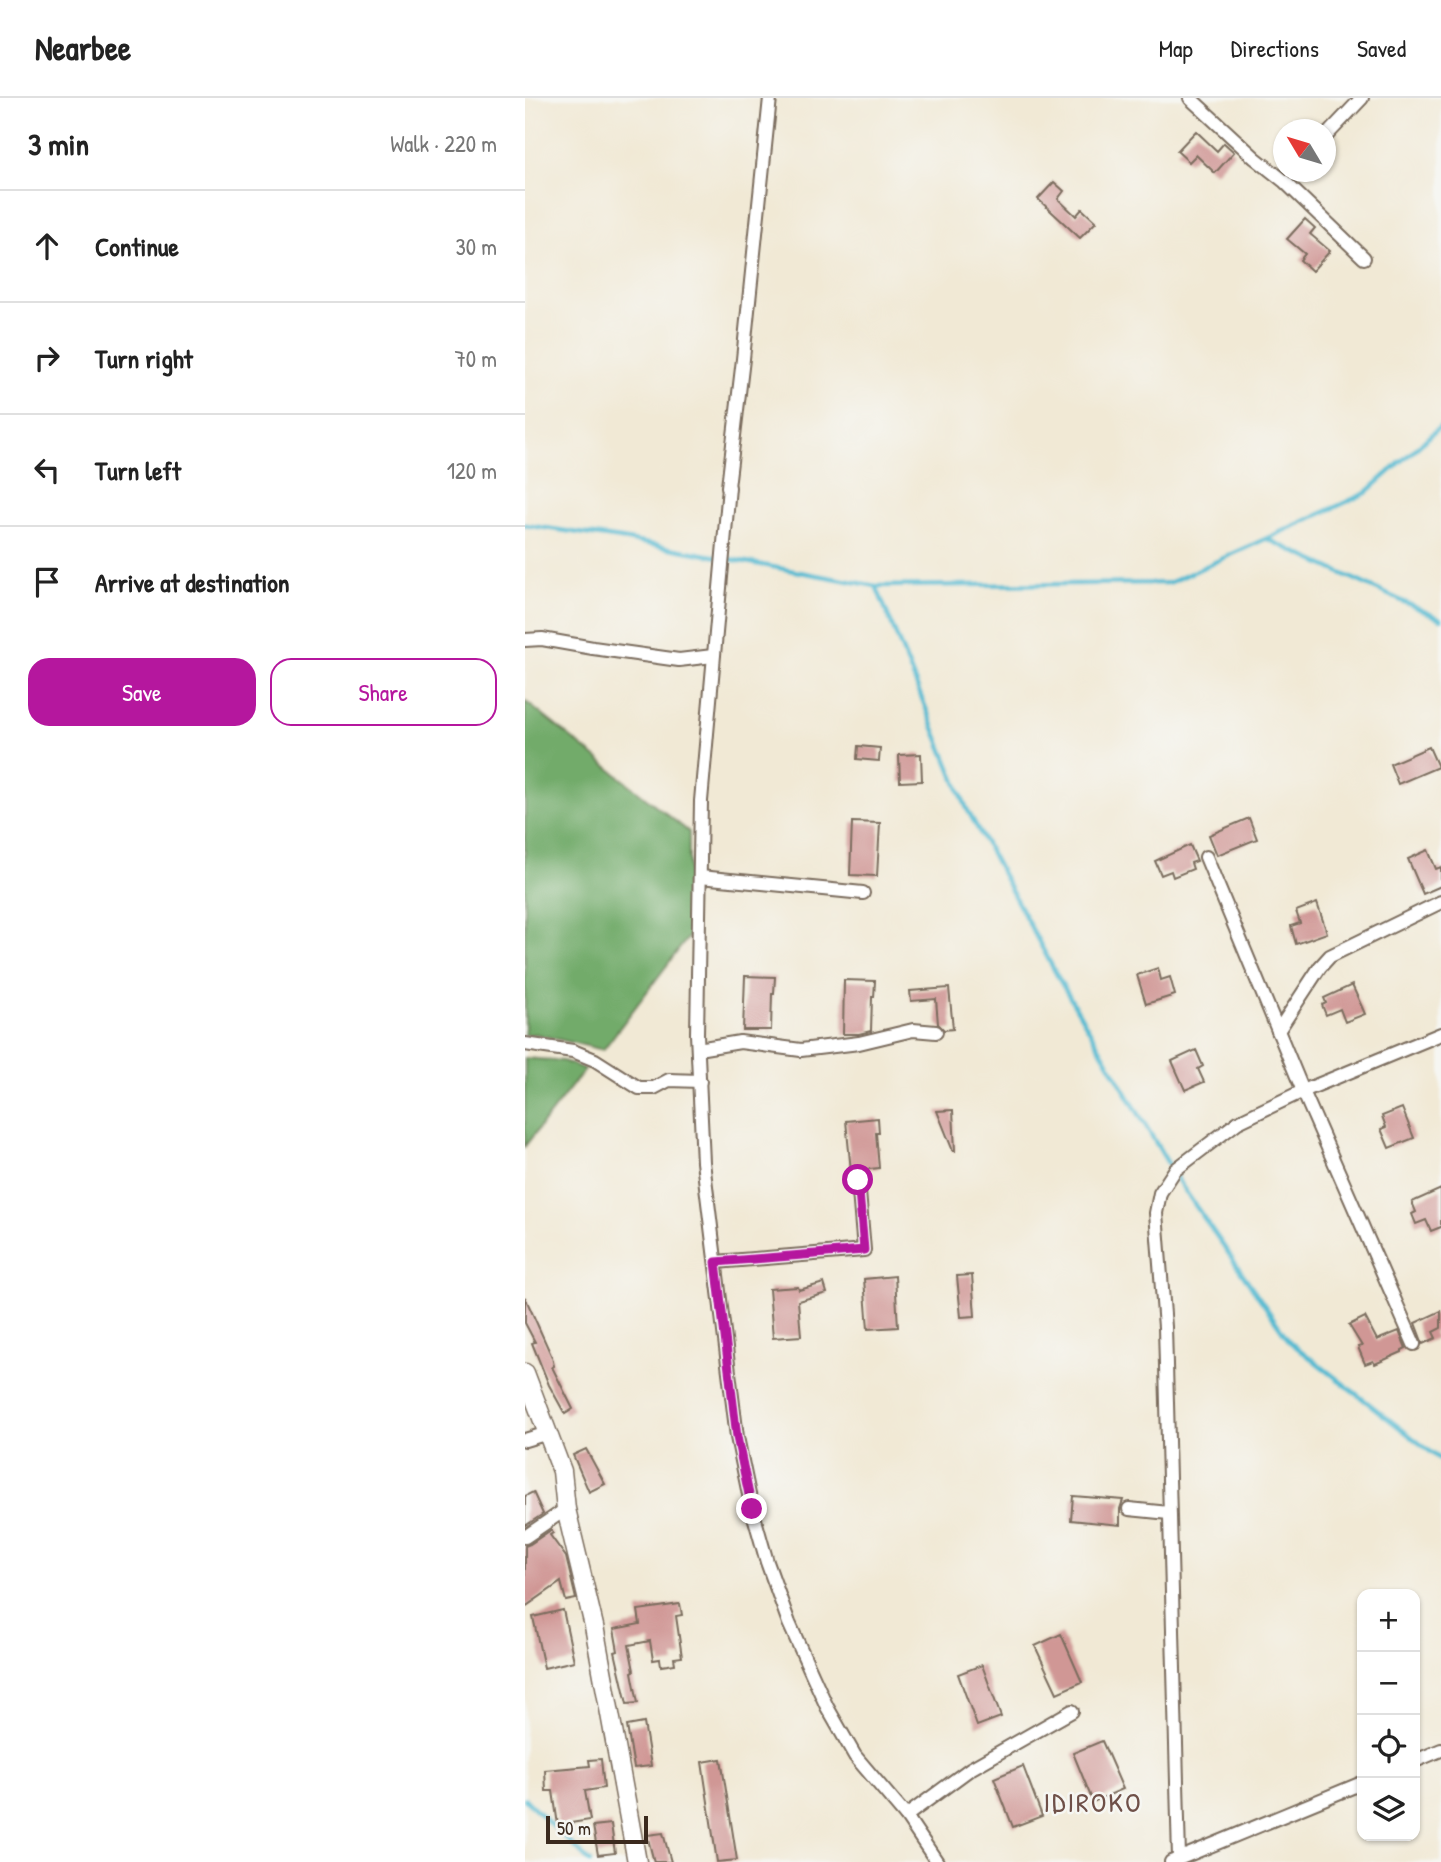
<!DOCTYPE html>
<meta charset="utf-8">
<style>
body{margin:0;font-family:"Patrick Hand",sans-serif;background:#f2f2f2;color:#222}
.controls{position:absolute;right:21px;bottom:21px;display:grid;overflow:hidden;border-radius:14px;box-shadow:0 2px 5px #0004}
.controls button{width:63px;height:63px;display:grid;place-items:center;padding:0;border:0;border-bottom:2px solid #e0e0e0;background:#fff;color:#222;font:35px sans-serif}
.compass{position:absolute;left:748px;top:21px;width:63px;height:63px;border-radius:50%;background:#fff;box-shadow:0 2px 5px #0004;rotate:308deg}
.scale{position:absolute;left:21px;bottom:18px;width:102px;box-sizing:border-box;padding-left:7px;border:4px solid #3b2a1e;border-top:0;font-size:19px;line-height:24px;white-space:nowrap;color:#3b2a1e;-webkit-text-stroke:5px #f6f6f2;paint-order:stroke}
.stop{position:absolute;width:21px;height:21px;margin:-16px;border:5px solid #b5179e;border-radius:50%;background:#fff}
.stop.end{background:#b5179e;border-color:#fff;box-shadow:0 2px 7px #0008}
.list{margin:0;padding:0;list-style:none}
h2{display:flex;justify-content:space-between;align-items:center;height:91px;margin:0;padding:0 28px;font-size:30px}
h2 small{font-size:23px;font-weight:400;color:#767676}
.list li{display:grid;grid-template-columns:46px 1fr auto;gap:21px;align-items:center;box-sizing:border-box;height:112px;padding:0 28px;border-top:2px solid #e0e0e0}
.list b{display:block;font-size:26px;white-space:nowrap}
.list em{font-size:23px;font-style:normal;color:#767676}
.actions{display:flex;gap:14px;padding:21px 28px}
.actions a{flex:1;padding:16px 0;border:2px solid #b5179e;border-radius:21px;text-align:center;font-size:24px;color:#b5179e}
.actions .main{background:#b5179e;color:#fff}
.icon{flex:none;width:38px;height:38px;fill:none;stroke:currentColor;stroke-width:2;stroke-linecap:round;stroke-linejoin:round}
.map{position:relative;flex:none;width:916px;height:1764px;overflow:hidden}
header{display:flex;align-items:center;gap:42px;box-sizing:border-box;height:98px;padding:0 35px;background:#fff;border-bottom:2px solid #e0e0e0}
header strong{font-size:33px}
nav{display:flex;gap:38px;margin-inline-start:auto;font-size:24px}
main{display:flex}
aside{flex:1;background:#fff}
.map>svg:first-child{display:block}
.forest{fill:#72ab6a;stroke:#566a44;stroke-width:2}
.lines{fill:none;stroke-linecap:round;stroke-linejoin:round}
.stream{stroke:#53bad1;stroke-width:4.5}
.building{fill:#d09795}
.minor-casing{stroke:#7b6d5e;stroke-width:16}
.secondary-casing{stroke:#7b6d5e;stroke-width:21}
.minor{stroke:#fff;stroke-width:12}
.secondary{stroke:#fff;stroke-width:18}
.route{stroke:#b5179e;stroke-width:9}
.labels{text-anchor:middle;stroke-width:5;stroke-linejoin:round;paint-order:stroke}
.quarter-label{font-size:28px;letter-spacing:2px;fill:#6f5048;stroke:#f6f6f2}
</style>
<header>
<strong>Nearbee</strong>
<nav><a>Map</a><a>Directions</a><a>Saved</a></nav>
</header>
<main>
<aside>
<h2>3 min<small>Walk · 220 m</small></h2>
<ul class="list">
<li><svg class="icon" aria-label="ahead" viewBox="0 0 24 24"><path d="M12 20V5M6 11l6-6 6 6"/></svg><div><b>Continue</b></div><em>30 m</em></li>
<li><svg class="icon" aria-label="right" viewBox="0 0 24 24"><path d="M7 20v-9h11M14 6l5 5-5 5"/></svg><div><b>Turn right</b></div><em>70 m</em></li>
<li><svg class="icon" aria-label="left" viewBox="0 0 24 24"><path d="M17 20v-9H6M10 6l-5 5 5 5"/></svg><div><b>Turn left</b></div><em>120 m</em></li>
<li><svg class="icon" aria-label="arrive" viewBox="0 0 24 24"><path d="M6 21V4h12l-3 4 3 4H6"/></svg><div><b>Arrive at destination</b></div></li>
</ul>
<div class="actions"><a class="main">Save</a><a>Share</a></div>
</aside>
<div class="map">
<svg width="916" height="1764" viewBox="0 0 916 1764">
<rect width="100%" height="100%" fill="#f6f6f2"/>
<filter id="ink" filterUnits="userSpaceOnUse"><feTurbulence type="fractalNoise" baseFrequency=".0143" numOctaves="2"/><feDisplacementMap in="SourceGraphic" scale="14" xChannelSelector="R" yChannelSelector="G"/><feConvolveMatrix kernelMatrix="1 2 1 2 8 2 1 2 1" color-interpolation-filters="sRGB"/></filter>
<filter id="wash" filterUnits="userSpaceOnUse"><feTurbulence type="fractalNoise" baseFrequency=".00686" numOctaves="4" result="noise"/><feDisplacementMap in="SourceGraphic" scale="28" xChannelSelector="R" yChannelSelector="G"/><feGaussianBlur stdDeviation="1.57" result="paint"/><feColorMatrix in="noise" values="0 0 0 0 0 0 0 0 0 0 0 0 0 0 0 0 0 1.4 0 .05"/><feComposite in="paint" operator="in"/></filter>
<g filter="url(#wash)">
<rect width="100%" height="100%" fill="#f1e9d5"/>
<g class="forest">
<polygon points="0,603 164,734 164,838 78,952 11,936 0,937"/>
<polygon points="0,960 38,963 60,971 0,1048"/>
</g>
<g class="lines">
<g class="stream">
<polyline points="0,427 96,441 351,488 644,485 841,395 916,328"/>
<polyline points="742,441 916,521"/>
<polyline points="351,488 442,711 534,881 654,1084 765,1244 916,1362"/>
<polyline points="0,1701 65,1764"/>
</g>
</g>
<g id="blocks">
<g class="building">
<polygon points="671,33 692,53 699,45 709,54 690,75 671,57 664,64 652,53"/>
<polygon points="529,84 539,93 533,101 551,118 557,111 571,124 555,140 513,101"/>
<polygon points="780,121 790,130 785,136 805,153 787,173 775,162 780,156 762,141"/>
<polygon points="333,648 355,650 354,663 332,661"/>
<polygon points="904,649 913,669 873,686 865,666"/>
<polygon points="396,656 397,683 375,684 374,657"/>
<polygon points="724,720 732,741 692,757 684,737"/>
<polygon points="327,724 355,725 352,778 325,777"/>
<polygon points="665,747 672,763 666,765 668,771 648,779 646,773 636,777 630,763"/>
<polygon points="903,752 911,771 916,769 916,788 898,796 883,761"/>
<polygon points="792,805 802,835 771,846 766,828 775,825 771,813"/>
<polygon points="633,870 636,882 645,879 650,897 621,906 612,877"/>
<polygon points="220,878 250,879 249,895 247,895 246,932 218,932"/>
<polygon points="319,882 350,883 349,899 347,899 346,933 334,936 318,936"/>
<polygon points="827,887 840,916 820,924 815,911 801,917 797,907 801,905 799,900"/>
<polygon points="424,890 428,931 419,932 413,926 411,901 386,903 385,893"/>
<polygon points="671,952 678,968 673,971 679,984 660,992 647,963"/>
<polygon points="877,1010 889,1040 864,1050 856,1031 861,1029 857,1018"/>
<polygon points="428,1012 430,1053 428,1053 412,1013"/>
<polygon points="353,1020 354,1035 351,1035 354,1070 326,1073 321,1023"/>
<polygon points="916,1091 916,1129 906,1133 901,1122 891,1126 887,1116 891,1114 887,1104"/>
<polygon points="447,1177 450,1218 436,1219 432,1178"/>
<polygon points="370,1178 373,1229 343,1231 339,1181"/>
<polygon points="299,1185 302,1195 273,1203 276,1238 248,1240 244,1191 273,1189 274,1192"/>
<polygon points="0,1199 27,1259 29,1268 27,1269 48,1311 40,1316 24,1287 7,1245 10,1244 0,1225"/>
<polygon points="916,1213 916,1230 908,1234 911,1240 898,1246 890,1225"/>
<polygon points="840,1219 852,1242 874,1233 881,1250 877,1252 877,1254 850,1266 848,1263 840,1266 833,1249 837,1248 824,1227"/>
<polygon points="61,1351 80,1386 64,1394 48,1357"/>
<polygon points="8,1394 18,1416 0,1428 0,1398"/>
<polygon points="548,1398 598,1402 595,1411 595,1427 546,1422"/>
<polygon points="26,1432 28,1435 25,1437 41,1459 51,1501 41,1503 36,1484 0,1509 0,1448 5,1446"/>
<polygon points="155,1506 157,1517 151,1518 157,1559 149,1560 150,1566 136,1568 135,1561 128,1562 125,1543 104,1547 109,1573 107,1574 113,1605 102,1606 90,1554 93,1553 89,1531 115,1526 113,1512"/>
<polygon points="38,1512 49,1563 19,1570 8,1519"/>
<polygon points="536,1536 557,1584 532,1595 510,1548"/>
<polygon points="457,1567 476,1619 452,1628 433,1576"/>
<polygon points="119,1625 126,1668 109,1670 102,1628"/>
<polygon points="577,1643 598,1691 568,1704 548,1655"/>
<polygon points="76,1661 79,1690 60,1693 65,1722 33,1727 28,1693 21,1693 20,1672 65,1668 64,1662"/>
<polygon points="196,1661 212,1762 192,1764 177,1664"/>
<polygon points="498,1668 517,1718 488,1729 469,1680"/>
<polygon points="86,1726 90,1755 73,1757 68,1728"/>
<polygon points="138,1735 146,1764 129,1764 122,1737"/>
</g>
</g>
</g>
<g filter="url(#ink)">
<use href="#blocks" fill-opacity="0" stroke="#7b6d5e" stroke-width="2"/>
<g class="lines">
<defs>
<g id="minor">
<polyline points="245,0 218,261 203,389 204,389 176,703 172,936 178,1064 212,1339 227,1411 242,1464 264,1525 302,1609 330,1658 381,1718 412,1764"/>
<polyline points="665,0 730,60 759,83 839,160"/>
<polyline points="800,39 837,0"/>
<polyline points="0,542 17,541 68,550 154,562 188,558"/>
<polyline points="681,759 778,993 889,1246"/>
<polyline points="175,779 338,795"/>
<polyline points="753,933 795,869 805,858 916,804"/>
<polyline points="0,946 48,953 70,962 114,990 129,990 144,982 175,983"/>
<polyline points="173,951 215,944 276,952 334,945 388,932 411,934"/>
<polyline points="191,1164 339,1152 333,1082"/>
<polyline points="0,1342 23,1335"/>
<polyline points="604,1411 644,1415"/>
<polyline points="0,1439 41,1411"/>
<polyline points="890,1663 916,1652"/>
<polyline points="381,1718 445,1671 547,1613"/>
<polyline points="654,1760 640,1229 631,1115 635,1095 650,1072 713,1024 778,993 916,936"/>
<polyline points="646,1764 837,1685"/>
</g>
<polyline id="secondary" points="0,1275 37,1373 41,1411 69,1528 112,1764"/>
</defs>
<use href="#minor" class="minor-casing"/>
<use href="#secondary" class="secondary-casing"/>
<use href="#minor" class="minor"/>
<use href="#secondary" class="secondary"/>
</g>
</g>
<g class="lines" filter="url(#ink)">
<polyline class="route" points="227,1411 212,1339 191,1164 339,1152 333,1082"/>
</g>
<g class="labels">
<g class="quarter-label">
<text x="568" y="1714">IDIROKO</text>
</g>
</g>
</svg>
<div class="controls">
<button>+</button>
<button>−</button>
<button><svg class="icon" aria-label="locate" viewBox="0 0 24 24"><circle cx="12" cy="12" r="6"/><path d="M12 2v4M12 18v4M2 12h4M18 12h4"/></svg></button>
<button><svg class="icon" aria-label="layers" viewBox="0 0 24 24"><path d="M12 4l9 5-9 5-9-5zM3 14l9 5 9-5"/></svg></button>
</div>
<svg class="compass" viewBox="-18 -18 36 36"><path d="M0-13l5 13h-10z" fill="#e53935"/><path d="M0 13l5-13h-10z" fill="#767676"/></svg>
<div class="scale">50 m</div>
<div class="stop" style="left:333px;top:1082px"></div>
<div class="stop end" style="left:227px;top:1411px"></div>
</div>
</main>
